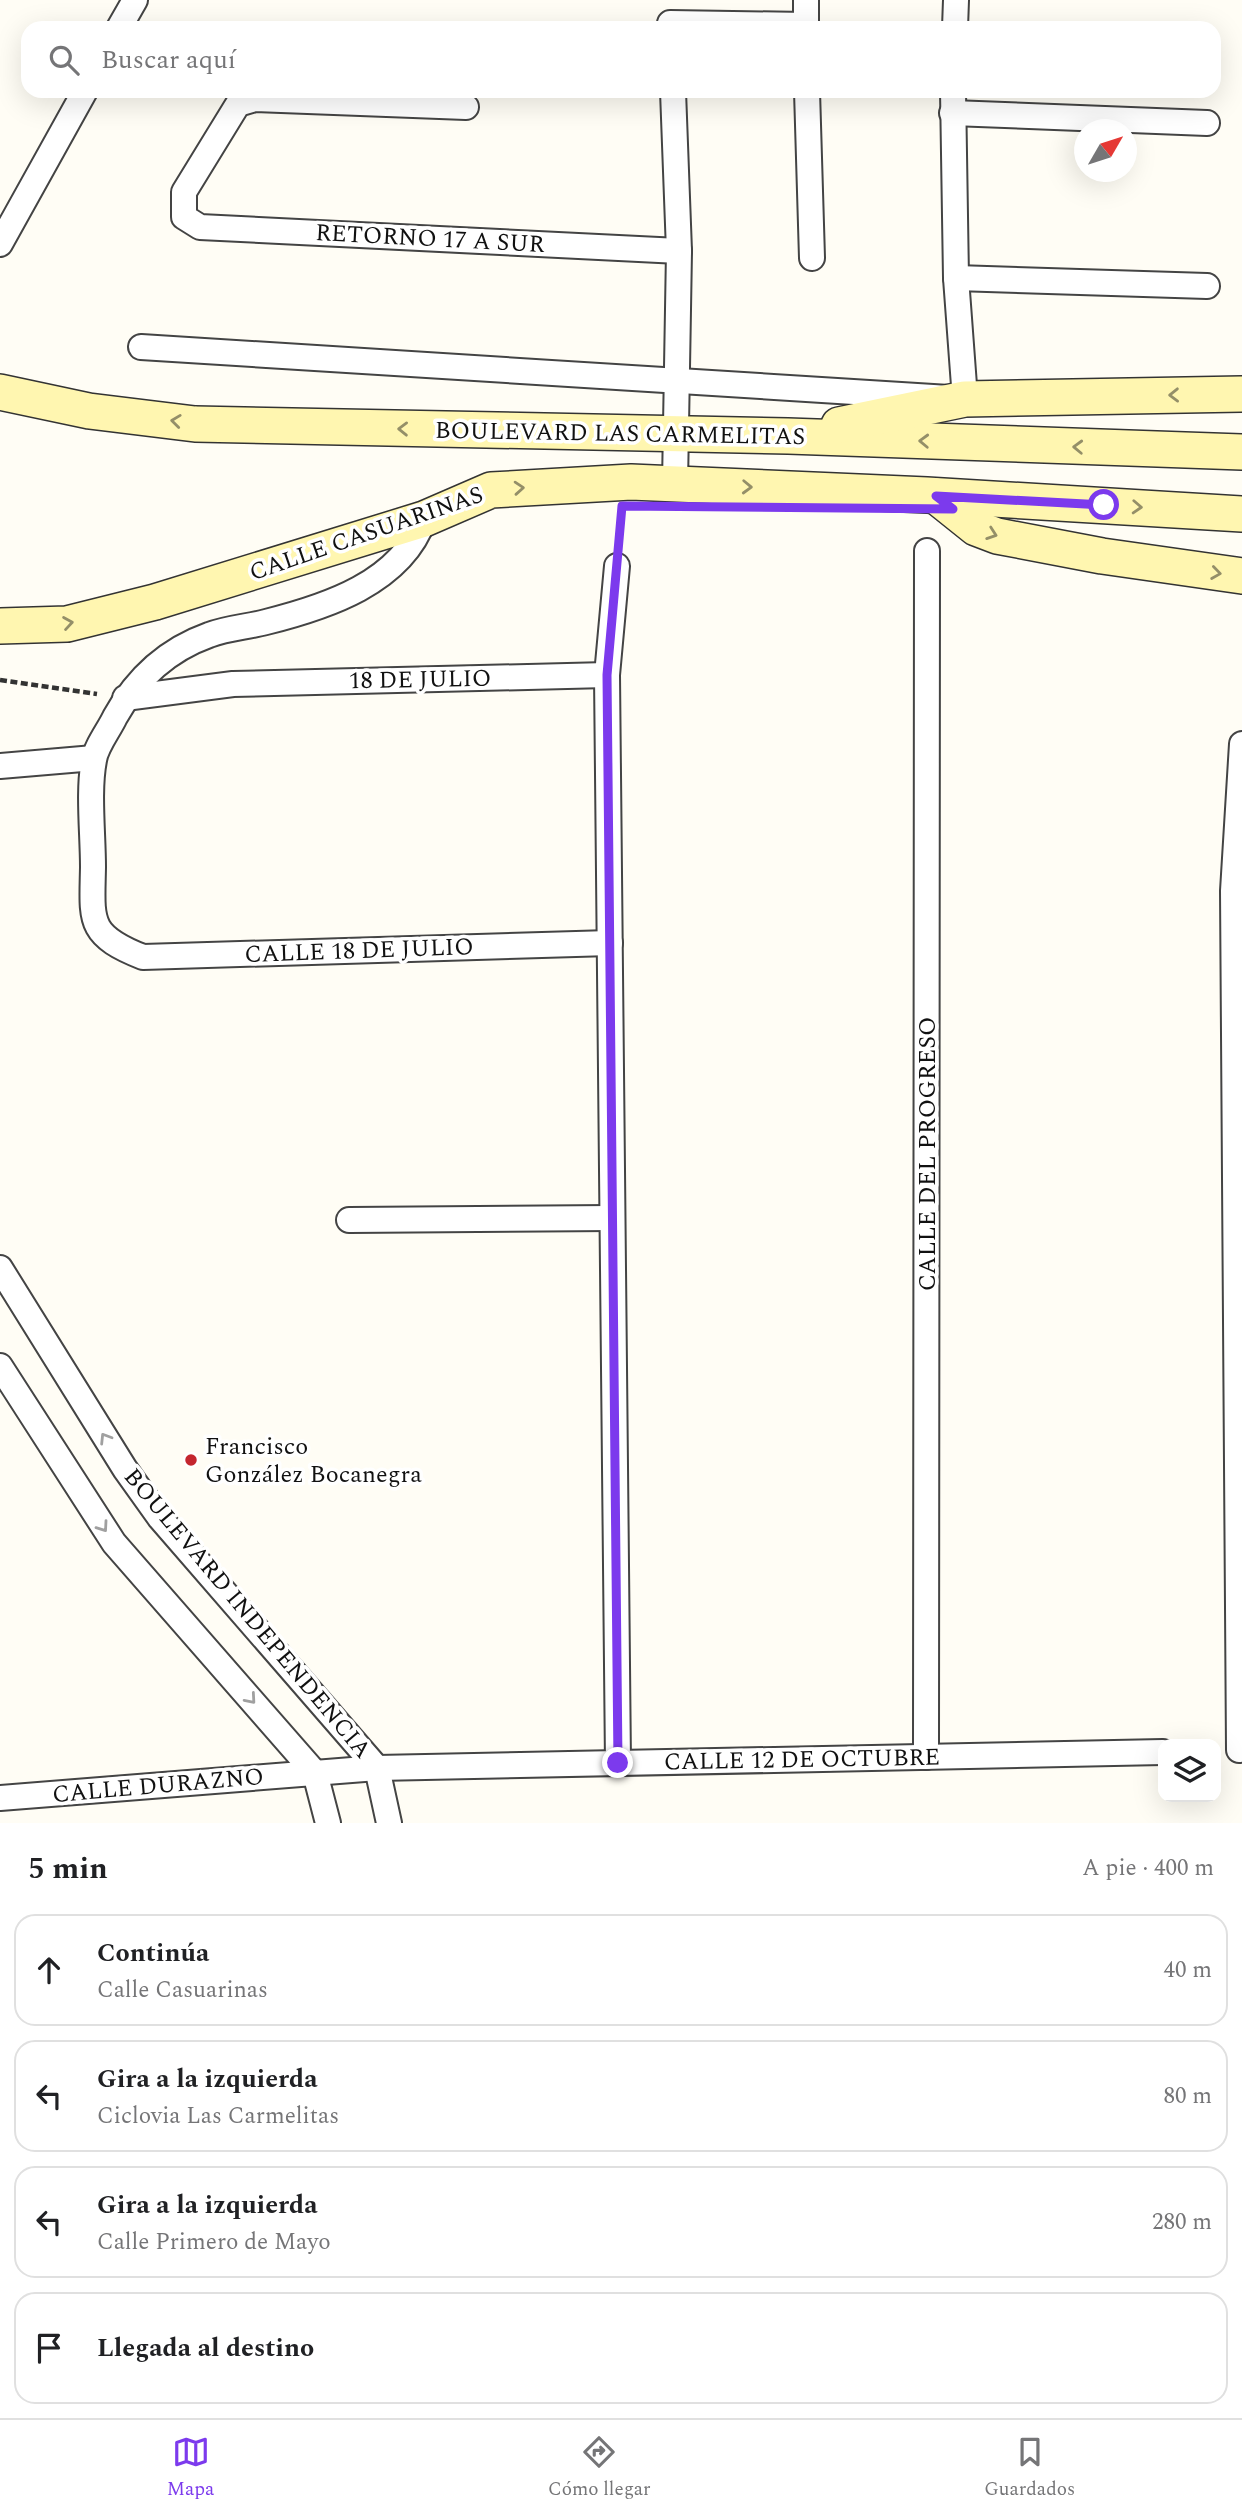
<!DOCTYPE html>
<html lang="es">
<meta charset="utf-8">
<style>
body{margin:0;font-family:Spectral,serif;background:#f2f2f2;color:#202124}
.controls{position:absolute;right:21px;bottom:21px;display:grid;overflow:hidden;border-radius:14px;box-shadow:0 7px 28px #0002}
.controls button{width:63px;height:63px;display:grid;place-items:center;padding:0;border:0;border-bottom:2px solid #e0e0e0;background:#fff;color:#202124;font:35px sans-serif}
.compass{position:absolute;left:1074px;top:119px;width:63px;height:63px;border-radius:50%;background:#fff;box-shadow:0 7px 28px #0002;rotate:51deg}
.stop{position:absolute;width:21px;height:21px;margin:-16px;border:5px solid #7c3aed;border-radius:50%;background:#fff}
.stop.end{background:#7c3aed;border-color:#fff;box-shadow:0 2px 7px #0008}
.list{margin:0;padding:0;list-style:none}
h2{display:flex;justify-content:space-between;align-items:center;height:91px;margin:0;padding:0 28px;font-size:30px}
h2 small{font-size:23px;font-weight:400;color:#757577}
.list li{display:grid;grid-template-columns:46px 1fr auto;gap:21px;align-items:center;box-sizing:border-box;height:112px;margin:0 14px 14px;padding:0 14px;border:2px solid #e0e0e0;border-radius:21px}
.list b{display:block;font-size:26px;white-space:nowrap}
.list p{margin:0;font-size:23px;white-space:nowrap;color:#757577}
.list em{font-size:23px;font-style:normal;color:#757577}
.icon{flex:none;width:38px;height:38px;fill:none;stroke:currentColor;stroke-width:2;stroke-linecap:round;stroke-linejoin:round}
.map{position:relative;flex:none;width:1242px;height:1823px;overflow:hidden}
.search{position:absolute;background:#fff;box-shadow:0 7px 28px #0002;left:21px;right:21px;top:21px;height:77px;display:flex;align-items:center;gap:18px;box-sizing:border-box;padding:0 24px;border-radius:21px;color:#757577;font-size:26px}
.sheet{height:595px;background:#fff}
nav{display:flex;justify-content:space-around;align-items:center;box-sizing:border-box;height:98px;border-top:2px solid #e0e0e0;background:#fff;font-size:19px;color:#757577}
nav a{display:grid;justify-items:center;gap:4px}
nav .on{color:#7c3aed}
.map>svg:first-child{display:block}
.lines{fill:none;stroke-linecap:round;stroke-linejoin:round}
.street-casing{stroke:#444;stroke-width:28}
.secondary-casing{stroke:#333;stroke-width:38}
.path{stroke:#333;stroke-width:4.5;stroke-dasharray:7 3.5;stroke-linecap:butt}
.street{stroke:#fff;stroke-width:24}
.secondary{stroke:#fff6b0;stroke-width:35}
.oneway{stroke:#948f68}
.oneway2{stroke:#a0a0a0}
.route{stroke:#7c3aed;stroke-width:9}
.poi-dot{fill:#c4262e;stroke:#fff;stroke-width:2.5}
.labels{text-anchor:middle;stroke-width:7;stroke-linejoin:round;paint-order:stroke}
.street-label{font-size:24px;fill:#111;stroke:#fff}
.poi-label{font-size:24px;fill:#111;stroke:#fff;text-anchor:start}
</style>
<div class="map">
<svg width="1242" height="1823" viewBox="0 0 1242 1823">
<rect width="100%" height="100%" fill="#fffdf5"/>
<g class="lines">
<defs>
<g id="street">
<polyline points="670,23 806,25"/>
<polyline points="119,28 135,0"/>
<polyline points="806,28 806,0"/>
<polyline points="955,28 956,0"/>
<polyline points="673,91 679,251 675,484"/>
<polyline points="807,91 812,258"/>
<polyline points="466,107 255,99 238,104 184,192 184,217 200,227 679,251"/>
<polyline points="952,113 1207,123"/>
<polyline points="0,244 85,91"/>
<polyline points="956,278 1207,286"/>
<polyline points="141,347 965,399 956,278 953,91"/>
<path d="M424,519c-23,64 -98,88 -158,103 -19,5 -39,6 -57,13 -42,15 -73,44 -94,82 -6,13 -19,29 -21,43 -6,31 -1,74 -1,107 -1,54 -6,68 50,90l467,-14"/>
<polyline points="617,566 607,675 618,1763"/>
<polyline points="125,698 233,684 607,675"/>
<polyline points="0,766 94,758"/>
<polyline points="349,1220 612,1218"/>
<polyline points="0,1268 125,1469 160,1518 377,1768 389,1823"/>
<polyline points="0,1366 114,1543 315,1773 328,1823"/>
<polyline points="1239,1750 1233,891 1242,744"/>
<polyline points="926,1757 927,551"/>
<polyline points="0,1798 377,1768 1163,1752"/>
</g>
<g id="secondary">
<polyline points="0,392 89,411 195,424 788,436 1242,452"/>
<polyline points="839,425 965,399 1242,394"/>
<polyline points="936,496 976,528 997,536 1102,556 1242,576"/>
<polyline points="0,626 67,624 155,602 424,519 491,490 631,482 927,495 1242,514"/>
</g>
</defs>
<use href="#street" class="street-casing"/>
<use href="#secondary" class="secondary-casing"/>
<g class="path">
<polyline points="619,540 622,514"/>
<polyline points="0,680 97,694"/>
</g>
<use href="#street" class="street"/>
<use href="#secondary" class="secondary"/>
</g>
<defs><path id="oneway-chevron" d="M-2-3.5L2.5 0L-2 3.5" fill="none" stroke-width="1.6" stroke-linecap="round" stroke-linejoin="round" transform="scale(1.75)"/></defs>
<g class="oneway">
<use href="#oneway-chevron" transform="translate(1174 395) rotate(179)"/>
<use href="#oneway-chevron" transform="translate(176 421) rotate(-173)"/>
<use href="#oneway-chevron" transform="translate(403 429) rotate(-179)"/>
<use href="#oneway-chevron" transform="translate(924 441) rotate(-178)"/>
<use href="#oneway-chevron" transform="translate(1078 447) rotate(-178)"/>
<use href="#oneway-chevron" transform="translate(747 487) rotate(2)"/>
<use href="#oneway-chevron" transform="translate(519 488) rotate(-4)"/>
<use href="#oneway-chevron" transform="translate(1137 507) rotate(3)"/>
<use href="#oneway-chevron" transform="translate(992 534) rotate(19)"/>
<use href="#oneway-chevron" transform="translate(1216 573) rotate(8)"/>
<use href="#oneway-chevron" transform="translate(68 623) rotate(-9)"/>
</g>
<g class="oneway2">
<use href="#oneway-chevron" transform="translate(105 1438) rotate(-122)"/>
<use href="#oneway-chevron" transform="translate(103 1527) rotate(55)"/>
<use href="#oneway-chevron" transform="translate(251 1699) rotate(49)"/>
</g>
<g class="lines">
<polyline class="route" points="618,1763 607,675 622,506 953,509 936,496 1104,505"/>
</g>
<circle class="poi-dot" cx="191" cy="1460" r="7"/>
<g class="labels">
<g class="street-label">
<text transform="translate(430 238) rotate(3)" y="8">RETORNO 17 A SUR</text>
<text transform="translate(620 433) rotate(1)" y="8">BOULEVARD LAS CARMELITAS</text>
<text transform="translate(366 533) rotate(-19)" y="8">CALLE CASUARINAS</text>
<text transform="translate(420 679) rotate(-1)" y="8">18 DE JULIO</text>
<text transform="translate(359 950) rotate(-2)" y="8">CALLE 18 DE JULIO</text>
<text transform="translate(927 1154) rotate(-90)" y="8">CALLE DEL PROGRESO</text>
<text transform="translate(248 1613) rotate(50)" y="8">BOULEVARD INDEPENDENCIA</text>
<text transform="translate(802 1759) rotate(-1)" y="8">CALLE 12 DE OCTUBRE</text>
<text transform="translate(158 1785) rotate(-5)" y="8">CALLE DURAZNO</text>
</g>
<g class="poi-label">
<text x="205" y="1454">Francisco<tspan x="205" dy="28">González Bocanegra</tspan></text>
</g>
</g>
</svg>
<div class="controls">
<button><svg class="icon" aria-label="layers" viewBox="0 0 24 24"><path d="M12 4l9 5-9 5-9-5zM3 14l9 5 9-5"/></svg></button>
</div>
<svg class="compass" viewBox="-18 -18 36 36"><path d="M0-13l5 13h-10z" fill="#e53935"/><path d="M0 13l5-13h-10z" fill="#757577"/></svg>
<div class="stop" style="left:1104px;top:505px"></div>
<div class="stop end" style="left:618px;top:1763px"></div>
<div class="search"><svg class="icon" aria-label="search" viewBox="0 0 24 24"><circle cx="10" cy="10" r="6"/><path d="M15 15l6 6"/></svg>Buscar aquí</div>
</div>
<section class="sheet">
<h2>5 min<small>A pie · 400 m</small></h2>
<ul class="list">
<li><svg class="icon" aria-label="ahead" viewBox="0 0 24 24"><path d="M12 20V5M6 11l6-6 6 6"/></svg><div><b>Continúa</b><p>Calle Casuarinas</p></div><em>40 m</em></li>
<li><svg class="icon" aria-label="left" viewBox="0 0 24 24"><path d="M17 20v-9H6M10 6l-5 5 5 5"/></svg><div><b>Gira a la izquierda</b><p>Ciclovia Las Carmelitas</p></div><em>80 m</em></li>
<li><svg class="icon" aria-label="left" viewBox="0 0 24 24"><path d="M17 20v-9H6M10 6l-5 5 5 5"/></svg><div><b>Gira a la izquierda</b><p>Calle Primero de Mayo</p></div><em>280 m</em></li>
<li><svg class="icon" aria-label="arrive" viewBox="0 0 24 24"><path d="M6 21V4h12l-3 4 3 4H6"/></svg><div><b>Llegada al destino</b></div></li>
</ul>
</section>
<nav>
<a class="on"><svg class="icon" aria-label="map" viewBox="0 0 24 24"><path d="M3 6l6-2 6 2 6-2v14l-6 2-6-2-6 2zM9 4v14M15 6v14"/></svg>Mapa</a>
<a><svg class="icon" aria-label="directions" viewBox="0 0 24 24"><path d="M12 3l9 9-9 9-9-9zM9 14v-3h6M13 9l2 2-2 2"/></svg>Cómo llegar</a>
<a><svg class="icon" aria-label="saved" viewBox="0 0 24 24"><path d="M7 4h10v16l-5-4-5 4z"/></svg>Guardados</a>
</nav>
